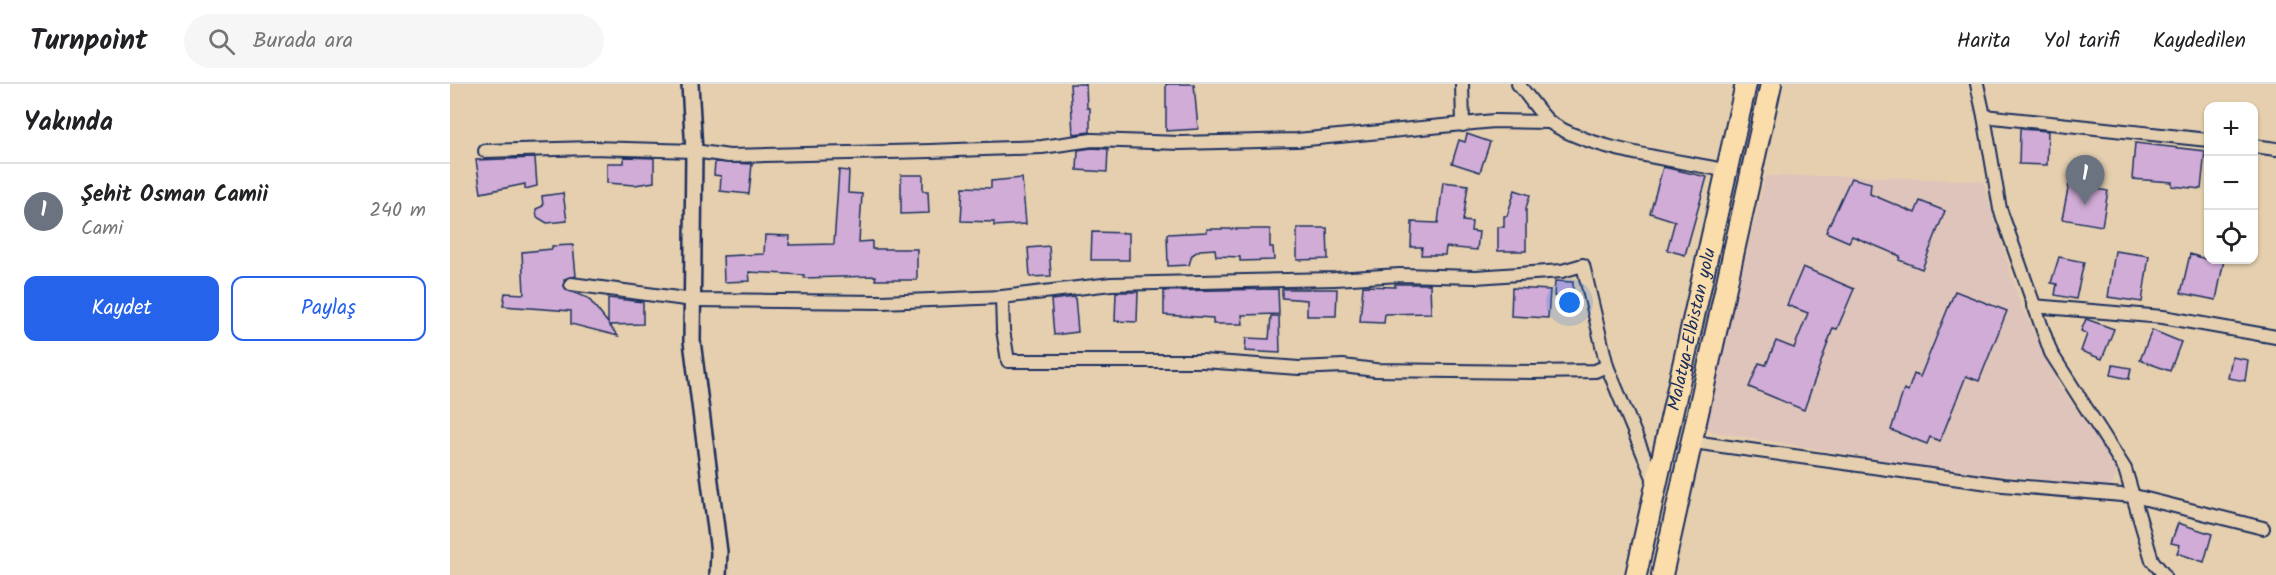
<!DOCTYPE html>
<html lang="tr">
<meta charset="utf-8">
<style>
body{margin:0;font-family:Kalam,sans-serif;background:#f6f6f6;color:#202124}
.controls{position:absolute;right:18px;top:18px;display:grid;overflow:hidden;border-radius:12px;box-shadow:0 2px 4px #0004}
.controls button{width:54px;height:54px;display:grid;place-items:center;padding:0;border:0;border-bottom:2px solid #e0e0e0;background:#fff;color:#202124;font:30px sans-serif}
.you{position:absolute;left:1120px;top:219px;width:21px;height:21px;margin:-15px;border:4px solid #fff;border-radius:50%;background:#1a73e8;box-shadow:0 0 0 9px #1a73e833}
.badge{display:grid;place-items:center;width:39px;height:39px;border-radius:50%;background:#2563eb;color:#fff;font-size:20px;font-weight:700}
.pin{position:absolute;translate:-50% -50px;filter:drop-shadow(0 2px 3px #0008)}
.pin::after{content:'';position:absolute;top:32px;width:21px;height:18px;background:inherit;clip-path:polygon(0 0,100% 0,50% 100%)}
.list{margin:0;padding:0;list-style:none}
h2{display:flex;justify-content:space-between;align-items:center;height:78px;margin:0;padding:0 24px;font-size:26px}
h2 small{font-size:20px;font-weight:400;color:#757577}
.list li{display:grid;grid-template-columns:39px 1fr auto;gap:18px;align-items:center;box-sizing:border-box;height:96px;padding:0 24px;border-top:2px solid #e0e0e0}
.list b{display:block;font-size:22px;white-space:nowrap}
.list p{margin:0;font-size:20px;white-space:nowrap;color:#757577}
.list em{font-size:20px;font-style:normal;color:#757577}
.actions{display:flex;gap:12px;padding:18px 24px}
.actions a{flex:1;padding:14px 0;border:2px solid #2563eb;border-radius:12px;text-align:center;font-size:21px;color:#2563eb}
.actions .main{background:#2563eb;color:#fff}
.icon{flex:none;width:33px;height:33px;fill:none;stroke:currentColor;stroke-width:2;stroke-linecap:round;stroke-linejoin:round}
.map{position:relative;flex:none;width:1826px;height:491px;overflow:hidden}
header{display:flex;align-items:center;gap:36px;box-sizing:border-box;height:84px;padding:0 30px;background:#fff;border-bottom:2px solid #e0e0e0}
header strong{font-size:28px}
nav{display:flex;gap:33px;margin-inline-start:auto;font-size:21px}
.search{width:420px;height:54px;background:#f6f6f6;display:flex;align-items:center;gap:15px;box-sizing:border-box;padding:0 21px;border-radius:33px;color:#757577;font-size:22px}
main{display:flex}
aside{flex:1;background:#fff}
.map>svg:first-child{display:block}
.built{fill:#dfc4bb}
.building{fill:#d0acd6;stroke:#1b2f5e;stroke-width:1.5}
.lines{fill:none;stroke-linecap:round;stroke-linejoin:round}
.minor-casing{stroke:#1b2f5e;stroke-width:16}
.tertiary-casing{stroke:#1b2f5e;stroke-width:20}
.primary-casing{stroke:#1b2f5e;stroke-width:24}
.minor{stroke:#e5cfaf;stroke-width:12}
.tertiary{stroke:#e5cfaf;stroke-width:15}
.primary{stroke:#fbddab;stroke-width:20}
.labels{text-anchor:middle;stroke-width:6;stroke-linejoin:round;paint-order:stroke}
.street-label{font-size:18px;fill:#1b2f5e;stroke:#e5cfaf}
</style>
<header>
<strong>Turnpoint</strong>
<div class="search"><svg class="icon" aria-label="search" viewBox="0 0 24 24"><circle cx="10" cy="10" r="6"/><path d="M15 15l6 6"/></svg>Burada ara</div>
<nav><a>Harita</a><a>Yol tarifi</a><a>Kaydedilen</a></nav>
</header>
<main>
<aside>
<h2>Yakında<small></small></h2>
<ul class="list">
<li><span class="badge" style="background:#6b7280">1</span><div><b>Şehit Osman Camii</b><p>Cami</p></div><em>240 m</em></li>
</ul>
<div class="actions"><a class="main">Kaydet</a><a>Paylaş</a></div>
</aside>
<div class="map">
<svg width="1826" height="491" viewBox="0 0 1826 491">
<rect width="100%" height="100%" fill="#e5cfaf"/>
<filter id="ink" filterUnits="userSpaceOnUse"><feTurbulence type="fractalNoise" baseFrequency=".0167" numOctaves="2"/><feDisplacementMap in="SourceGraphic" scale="12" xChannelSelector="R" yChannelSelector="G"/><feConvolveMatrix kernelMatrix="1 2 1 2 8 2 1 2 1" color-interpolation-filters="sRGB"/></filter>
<g filter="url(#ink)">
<polygon class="built" points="1316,92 1404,92 1533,97 1570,219 1609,301 1669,386 1661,403 1460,381 1261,347 1254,334"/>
<g class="building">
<polygon points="620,0 636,0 637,24 640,24 640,48 623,50"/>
<polygon points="716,0 744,0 748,45 716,47"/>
<polygon points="1570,45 1598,47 1597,81 1569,80"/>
<polygon points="1017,50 1040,58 1030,88 1002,79 1009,56 1015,58"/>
<polygon points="1685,59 1755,67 1751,105 1722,102 1722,98 1682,95"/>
<polygon points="642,64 658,65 657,88 627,86 628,66"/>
<polygon points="174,73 204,74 204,98 185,101 157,99 157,79 174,79"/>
<polygon points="85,74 87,102 75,105 75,100 31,109 26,76"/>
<polygon points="265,78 302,80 299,110 270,107 271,92 264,91"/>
<polygon points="1213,83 1257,93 1235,171 1217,166 1225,137 1200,129"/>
<polygon points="389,86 399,87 398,109 412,110 409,158 422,157 422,165 467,165 467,196 425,196 426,192 354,194 354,191 299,188 300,197 274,198 273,172 314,170 315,151 340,152 339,161 384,160"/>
<polygon points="451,91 473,91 473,107 478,107 479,129 451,130"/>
<polygon points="572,94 576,140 544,142 544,138 511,137 513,103 541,104 541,97"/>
<polygon points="1401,94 1421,99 1420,110 1465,129 1470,117 1495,127 1472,185 1449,176 1450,172 1402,152 1399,158 1376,148"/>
<polygon points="993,98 1018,101 1013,137 1022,138 1021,147 1029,148 1027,166 996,163 995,171 971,171 972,163 961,163 962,138 988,139"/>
<polygon points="1619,100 1658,107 1652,142 1612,135"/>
<polygon points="1065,106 1080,111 1076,124 1076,167 1048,167 1048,143 1054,143 1054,132 1057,132"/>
<polygon points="113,109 117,137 97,139 87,133 86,125 93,122 92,112"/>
<polygon points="847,144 877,144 878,175 847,176"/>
<polygon points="757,145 820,145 820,163 823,163 824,176 790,177 790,173 766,172 765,165 750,166 742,171 739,181 718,182 717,150 757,148"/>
<polygon points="642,148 679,149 679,176 641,176"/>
<polygon points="123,161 126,192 114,195 116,206 138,214 158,239 158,214 193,218 193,240 159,241 168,252 121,240 121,227 53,222 55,209 74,210 72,168 102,165 102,162"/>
<polygon points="599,162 601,192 580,193 578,164"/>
<polygon points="1665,167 1699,172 1692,218 1658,213"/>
<polygon points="1740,170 1758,176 1774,176 1766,216 1731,209"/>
<polygon points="1609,173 1634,178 1626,215 1605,211 1607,200 1601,199"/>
<polygon points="1353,183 1404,205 1387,245 1383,244 1354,326 1299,303 1309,279 1316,281 1326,257 1344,264 1358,229 1337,221"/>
<polygon points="1105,197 1123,198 1123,213 1104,212"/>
<polygon points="945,200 980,200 981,229 935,230 934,239 910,238 913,202 945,203"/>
<polygon points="1062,204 1100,206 1098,234 1061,232"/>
<polygon points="828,205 829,230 792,231 793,240 763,240 763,234 714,231 714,207"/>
<polygon points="832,205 887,205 886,232 857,232 857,216 832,214"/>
<polygon points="1505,207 1557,227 1529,297 1516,292 1490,357 1480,353 1477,360 1441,346 1454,305 1458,307 1464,290 1470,293"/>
<polygon points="666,208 688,208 687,238 665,237"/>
<polygon points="625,213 628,248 604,251 601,216"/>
<polygon points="821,232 829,232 830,269 795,267 796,254 819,255"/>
<polygon points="1636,235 1664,245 1652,275 1631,267 1637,250 1631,247"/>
<polygon points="1702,246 1731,258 1720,287 1690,276"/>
<polygon points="1782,273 1798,276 1795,297 1778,294"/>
<polygon points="1663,281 1681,284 1679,295 1661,291"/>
<polygon points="1728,439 1762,450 1754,478 1727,469 1730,461 1721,459"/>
</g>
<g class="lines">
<defs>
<g id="minor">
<polyline points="1012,0 1013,41"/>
<path d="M1068,0c8,9 25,34 33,39 42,28 127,37 177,48"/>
<polyline points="1527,0 1534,32"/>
<polyline points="1804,62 1826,65"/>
<polyline points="35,67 143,64 244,67 279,72 480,67 592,63 642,56 730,59 847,56 1044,37 1099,38"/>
<polyline points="121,200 243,216 432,218 552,213 661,200 885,195 950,191 1026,193 1112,187 1133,181 1157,282 1206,401"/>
<polyline points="552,213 553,246 558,277 753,277 849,284 893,282 925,286 1083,288 1145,287 1157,282"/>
<polyline points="1583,222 1713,233 1826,253"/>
<polyline points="1243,358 1553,401 1684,412 1813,444"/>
<polyline points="1714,491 1702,476 1675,385 1601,269 1550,125 1534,32 1758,56"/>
</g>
<polyline id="tertiary" points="240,0 244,67 242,257 269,468 268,491"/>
<g id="primary">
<path id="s1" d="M1186,491l110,-491"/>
<polyline points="1212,491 1321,0"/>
</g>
</defs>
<use href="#minor" class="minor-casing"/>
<use href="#tertiary" class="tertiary-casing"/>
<use href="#primary" class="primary-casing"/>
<use href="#minor" class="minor"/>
<use href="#tertiary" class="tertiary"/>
<use href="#primary" class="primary"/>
</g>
</g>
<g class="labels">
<g class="street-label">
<text dy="6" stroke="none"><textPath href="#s1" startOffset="252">Malatya-Elbistan yolu</textPath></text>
</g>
</g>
</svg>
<div class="controls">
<button>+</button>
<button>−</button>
<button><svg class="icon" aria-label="locate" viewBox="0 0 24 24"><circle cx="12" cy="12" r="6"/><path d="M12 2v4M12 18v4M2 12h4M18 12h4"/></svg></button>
</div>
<div class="you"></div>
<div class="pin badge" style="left:1635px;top:121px;background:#6b7280">1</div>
</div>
</main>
